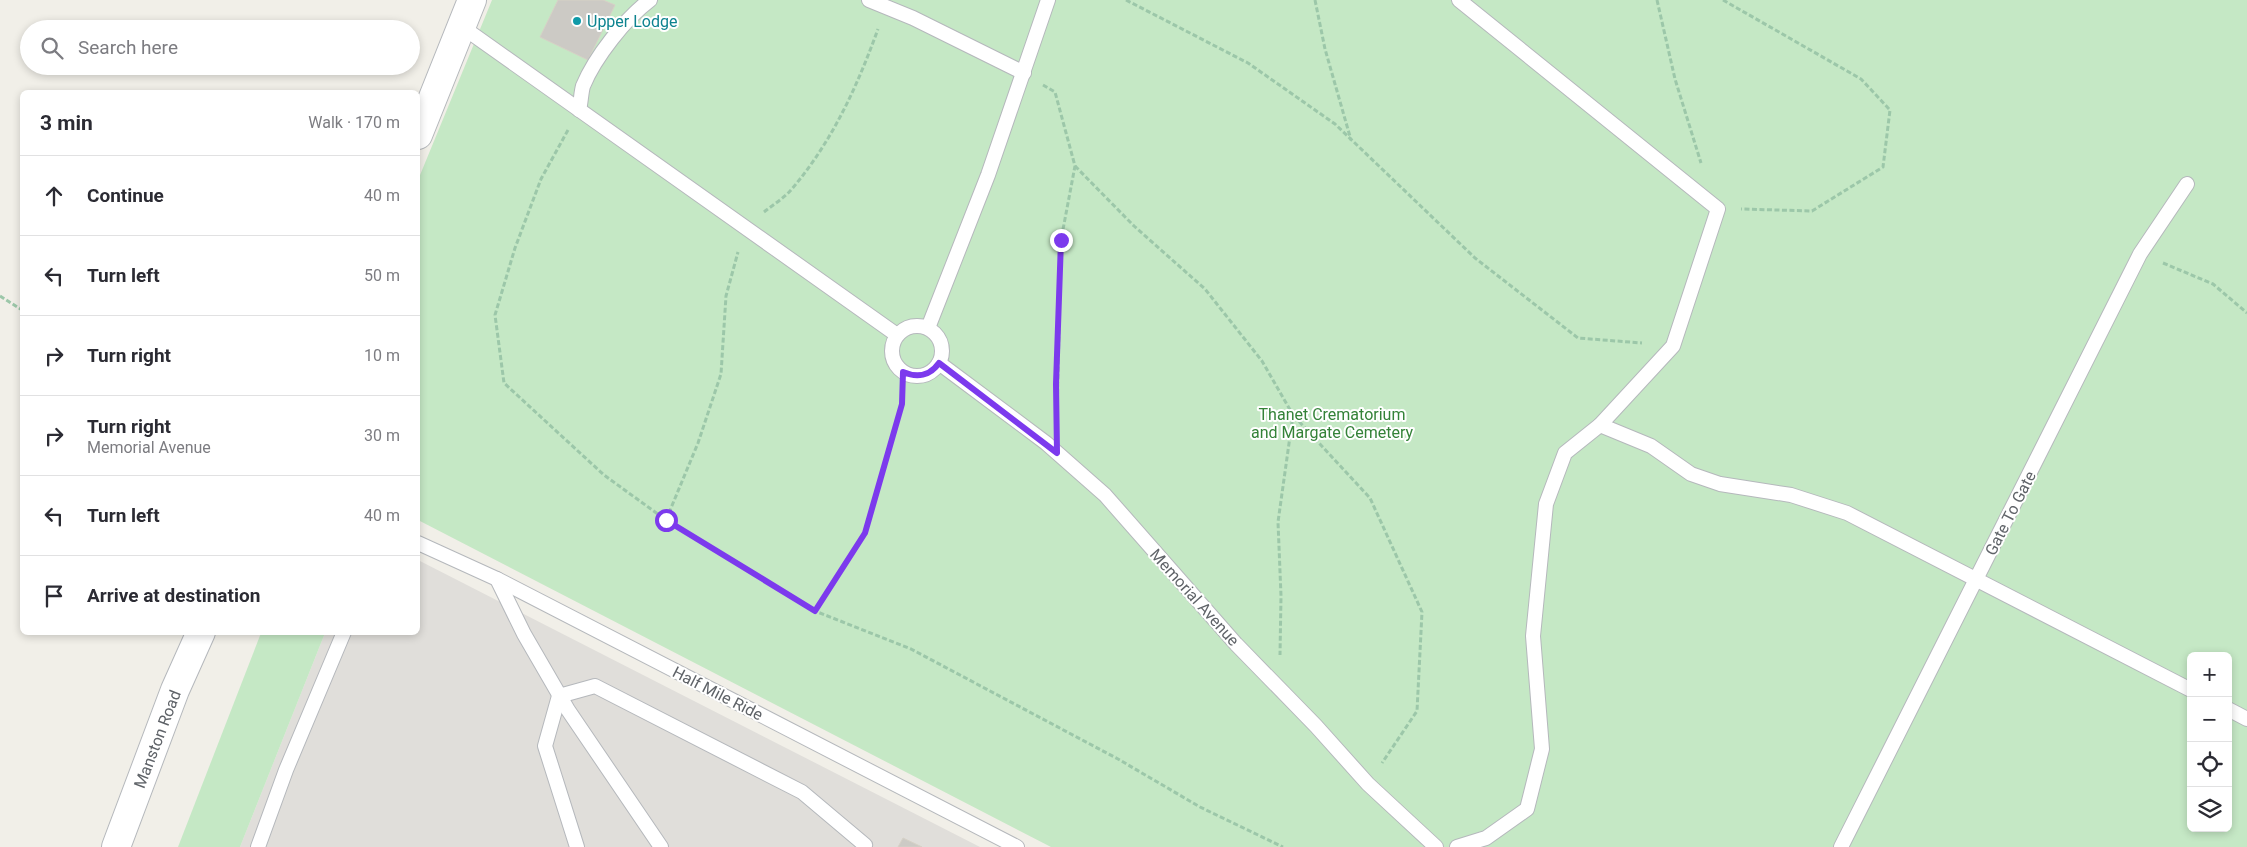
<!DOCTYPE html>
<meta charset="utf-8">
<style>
body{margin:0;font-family:Roboto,sans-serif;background:#f2f2f3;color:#2b2b33}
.controls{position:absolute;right:15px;bottom:15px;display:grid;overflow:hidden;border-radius:8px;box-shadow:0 2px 8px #0003}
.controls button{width:45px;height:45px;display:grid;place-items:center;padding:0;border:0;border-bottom:1px solid #e1e1e2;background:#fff;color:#2b2b33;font:25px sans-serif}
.stop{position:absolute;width:15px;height:15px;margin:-11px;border:4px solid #7c3aed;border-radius:50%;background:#fff}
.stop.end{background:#7c3aed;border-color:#fff;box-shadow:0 1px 5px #0008}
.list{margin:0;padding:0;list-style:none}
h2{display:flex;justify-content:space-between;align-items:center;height:65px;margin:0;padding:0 20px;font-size:21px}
h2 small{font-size:16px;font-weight:400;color:#7c7c81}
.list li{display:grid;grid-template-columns:32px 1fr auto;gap:15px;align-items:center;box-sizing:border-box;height:80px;padding:0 20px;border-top:1px solid #e1e1e2}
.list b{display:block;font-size:19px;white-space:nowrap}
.list p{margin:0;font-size:16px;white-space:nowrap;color:#7c7c81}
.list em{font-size:16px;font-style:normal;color:#7c7c81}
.icon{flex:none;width:28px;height:28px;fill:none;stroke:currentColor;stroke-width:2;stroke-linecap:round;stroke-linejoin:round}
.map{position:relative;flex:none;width:2247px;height:847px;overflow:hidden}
.search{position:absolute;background:#fff;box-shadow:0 2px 8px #0003;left:20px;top:20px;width:400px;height:55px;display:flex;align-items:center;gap:12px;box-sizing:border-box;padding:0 18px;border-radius:28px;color:#7c7c81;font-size:19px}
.panel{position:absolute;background:#fff;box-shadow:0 2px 8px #0003;left:20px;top:90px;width:400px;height:545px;border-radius:8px}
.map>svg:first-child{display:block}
.industrial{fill:#e0deda}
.green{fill:#c5e8c5;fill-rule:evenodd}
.building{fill:#cccac5;stroke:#d6d1c6}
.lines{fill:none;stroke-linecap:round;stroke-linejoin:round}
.service-casing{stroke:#b5b8bc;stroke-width:16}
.tertiary-casing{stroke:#b5b8bc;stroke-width:30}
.path{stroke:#9cc7a9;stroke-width:3;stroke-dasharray:5 2.5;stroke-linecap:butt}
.service{stroke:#fff;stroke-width:14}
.tertiary{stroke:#fff;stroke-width:28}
.route{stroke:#7c3aed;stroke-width:6}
.culture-dot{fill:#0f9aa8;stroke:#fff;stroke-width:2}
.labels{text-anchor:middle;stroke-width:4;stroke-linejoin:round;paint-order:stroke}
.culture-label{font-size:16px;fill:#0d838f;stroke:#fff;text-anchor:start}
.park-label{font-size:16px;fill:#348238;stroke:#fff}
.street-label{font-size:16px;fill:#5f6368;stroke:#fff}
</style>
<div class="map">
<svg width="2247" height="847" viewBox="0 0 2247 847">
<rect width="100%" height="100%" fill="#f1efe8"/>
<polygon class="industrial" points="418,560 980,847 240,847 325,633 418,632"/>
<g class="green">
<path d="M492,0h1755v847h-1196l-633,-327v-340zM2191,656h37v172h-37z"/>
<polygon points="261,633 325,633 240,847 178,847"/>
</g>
<g class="building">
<polygon points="558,0 603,0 615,5 588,60 540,37"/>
<polygon points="903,838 922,847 898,847"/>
</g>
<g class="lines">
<defs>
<g id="service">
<polyline points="869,0 913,18 1024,73"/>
<polyline points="461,26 897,335"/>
<path d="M579,110c2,-8 2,-17 4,-24 12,-29 42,-67 67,-86"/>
<circle cx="917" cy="351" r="25"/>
<polyline points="928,328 988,175 1048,0"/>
<polyline points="939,363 1046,443 1105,495 1236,644 1316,726 1368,784 1436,847"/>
<polyline points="1600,425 1651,446 1691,474 1720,484 1791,495 1847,513 2191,690"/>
<polyline points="418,543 497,579 1017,847"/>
<polyline points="497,579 524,634 568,710 661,847"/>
<polyline points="2228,709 2247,719"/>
<polyline points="258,847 286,770 344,632"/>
<polyline points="577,847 545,746 559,696 595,686 802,792 865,845 864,847"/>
<polyline points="1457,847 1486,838 1527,809 1542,749 1533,636 1546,504 1565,453 1600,425 1673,346 1718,209 1459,0"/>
<polyline points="1841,847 2140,254 2187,184"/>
</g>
<g id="tertiary">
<polyline points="418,135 472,0"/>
<polyline points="116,847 175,690 201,632"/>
</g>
</defs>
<use href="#service" class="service-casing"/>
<use href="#tertiary" class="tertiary-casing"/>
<g class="path">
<polyline points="1126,0 1248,63 1335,124 1475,258 1578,338 1642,343"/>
<polyline points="1315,0 1325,49 1351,140"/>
<polyline points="1657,0 1675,79 1701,163"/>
<polyline points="1723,0 1861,79 1890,110 1883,167 1812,211 1741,209"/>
<polyline points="1043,85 1055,92 1075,166 1061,240 1057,420"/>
<polyline points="568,130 541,179 515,248 495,315 504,383 604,475 666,520 815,611 911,649 1118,759 1200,807 1283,847"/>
<polyline points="1075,166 1134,226 1205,289 1262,361 1293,415 1278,522 1281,596 1280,655"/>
<path d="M764,212c9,-7 20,-14 27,-22 41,-48 66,-103 87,-161"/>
<polyline points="2163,263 2213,284 2247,313"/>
<polyline points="0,296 22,310"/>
<polyline points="1294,416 1370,498 1422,612 1417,711 1382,763"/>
<polyline points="666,520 698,443 721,374 726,296 738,252"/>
<polyline points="815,611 865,533 902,404 903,372"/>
</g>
<use href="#service" class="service"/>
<use href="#tertiary" class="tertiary"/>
</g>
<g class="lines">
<path class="route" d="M666,520l149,91 50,-78 37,-129 1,-32c14,6 27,4 36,-9l118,90 -1,-69 5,-144"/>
</g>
<circle class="culture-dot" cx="577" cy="21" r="5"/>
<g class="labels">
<g class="culture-label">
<text x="587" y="27">Upper Lodge</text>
</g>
<g class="park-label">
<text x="1332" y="420">Thanet Crematorium<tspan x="1332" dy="18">and Margate Cemetery</tspan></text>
</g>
<g class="street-label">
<text transform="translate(2010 513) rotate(-63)" y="6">Gate To Gate</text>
<text transform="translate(1195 597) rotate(48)" y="6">Memorial Avenue</text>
<text transform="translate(718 693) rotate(27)" y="6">Half Mile Ride</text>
<text transform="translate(157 739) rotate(-69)" y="6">Manston Road</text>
</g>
</g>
</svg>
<div class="controls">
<button>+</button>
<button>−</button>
<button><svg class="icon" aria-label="locate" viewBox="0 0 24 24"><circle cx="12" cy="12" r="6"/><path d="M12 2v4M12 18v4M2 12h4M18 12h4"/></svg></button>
<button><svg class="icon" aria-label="layers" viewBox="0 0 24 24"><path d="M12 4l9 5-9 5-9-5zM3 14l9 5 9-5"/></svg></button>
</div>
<div class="stop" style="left:666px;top:520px"></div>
<div class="stop end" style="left:1061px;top:240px"></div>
<div class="search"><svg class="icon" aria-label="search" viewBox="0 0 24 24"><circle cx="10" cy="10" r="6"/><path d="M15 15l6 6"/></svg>Search here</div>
<section class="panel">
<h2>3 min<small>Walk · 170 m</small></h2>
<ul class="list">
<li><svg class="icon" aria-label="ahead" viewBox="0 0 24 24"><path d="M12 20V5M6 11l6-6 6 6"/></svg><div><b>Continue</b></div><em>40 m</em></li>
<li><svg class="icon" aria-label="left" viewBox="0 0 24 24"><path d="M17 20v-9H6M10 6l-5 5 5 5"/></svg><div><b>Turn left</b></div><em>50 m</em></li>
<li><svg class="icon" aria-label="right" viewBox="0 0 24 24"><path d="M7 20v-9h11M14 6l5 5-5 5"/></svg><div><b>Turn right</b></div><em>10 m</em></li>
<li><svg class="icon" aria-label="right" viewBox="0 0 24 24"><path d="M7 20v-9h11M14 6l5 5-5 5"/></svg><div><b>Turn right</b><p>Memorial Avenue</p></div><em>30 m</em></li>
<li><svg class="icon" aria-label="left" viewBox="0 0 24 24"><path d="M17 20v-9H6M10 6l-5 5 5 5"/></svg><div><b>Turn left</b></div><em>40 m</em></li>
<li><svg class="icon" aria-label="arrive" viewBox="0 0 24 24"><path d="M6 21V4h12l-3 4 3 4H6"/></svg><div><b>Arrive at destination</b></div></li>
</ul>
</section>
</div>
